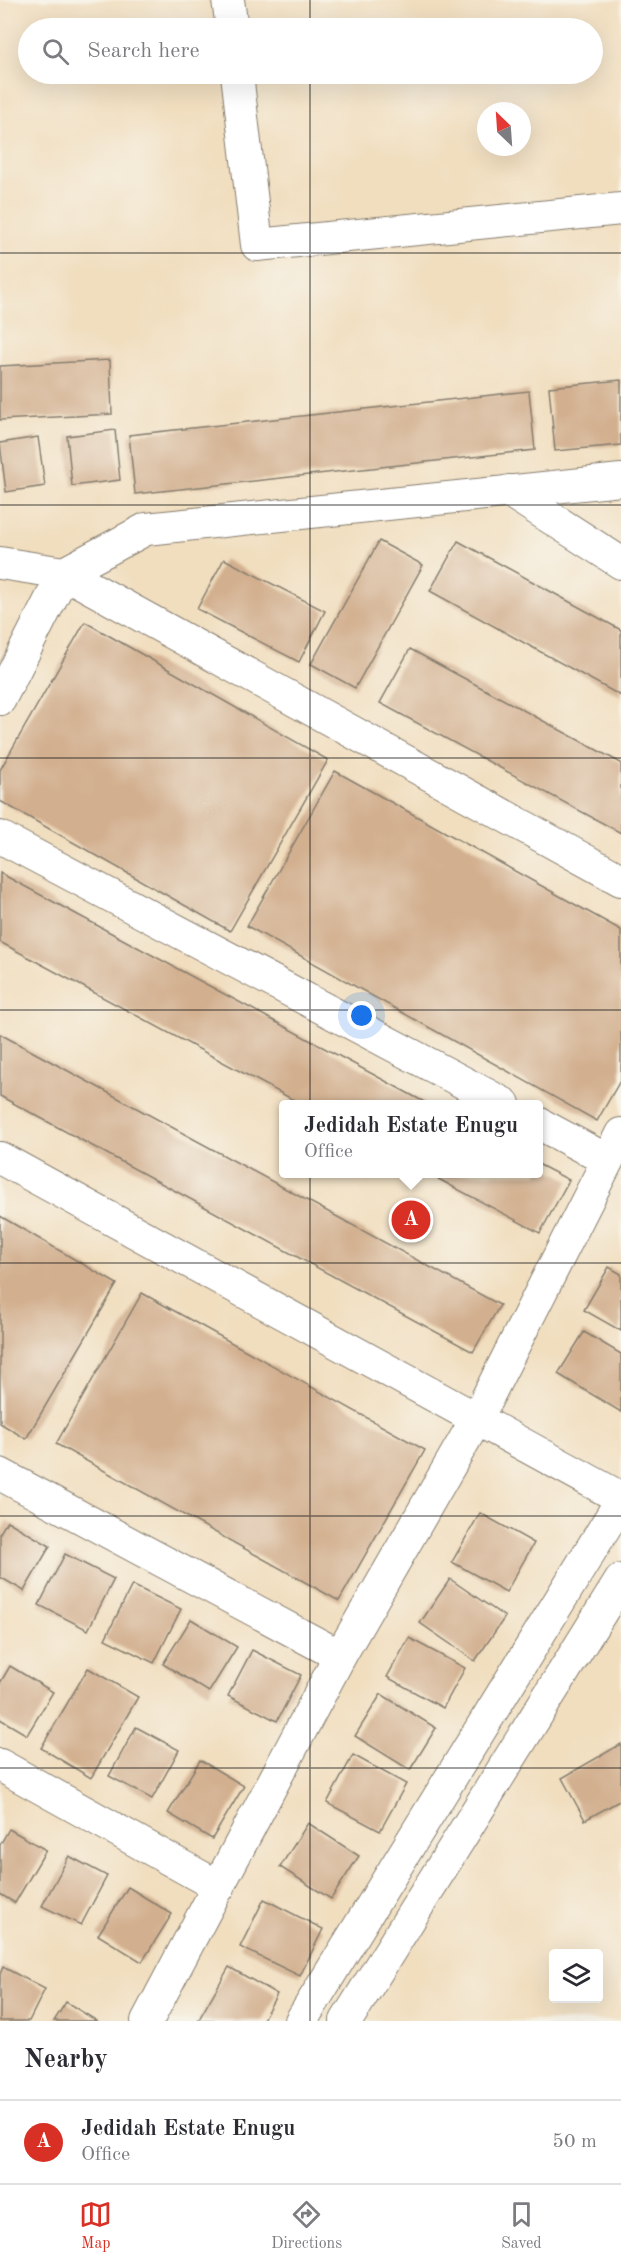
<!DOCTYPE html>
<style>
body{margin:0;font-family:"Old Standard TT",serif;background:#f2f2f3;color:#2b2b33}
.controls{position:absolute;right:18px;bottom:18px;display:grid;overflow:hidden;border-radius:6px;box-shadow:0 6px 24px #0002}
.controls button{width:54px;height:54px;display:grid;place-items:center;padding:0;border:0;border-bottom:2px solid #e1e1e2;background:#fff;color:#2b2b33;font:30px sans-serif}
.compass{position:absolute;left:477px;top:102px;width:54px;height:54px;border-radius:50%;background:#fff;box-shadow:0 6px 24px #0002;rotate:335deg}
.you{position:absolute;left:362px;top:1016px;width:21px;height:21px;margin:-15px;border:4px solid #fff;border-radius:50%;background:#1a73e8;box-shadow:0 0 0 9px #1a73e833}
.badge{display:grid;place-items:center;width:39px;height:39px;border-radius:50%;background:#d93025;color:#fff;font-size:20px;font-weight:700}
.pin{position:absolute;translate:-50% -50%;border:3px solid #fff;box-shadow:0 2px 6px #0006}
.popup{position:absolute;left:279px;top:1100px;width:264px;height:78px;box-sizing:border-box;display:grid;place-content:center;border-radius:6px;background:#fff;filter:drop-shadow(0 2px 4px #0005);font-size:20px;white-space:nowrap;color:#7c7c81}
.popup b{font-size:22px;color:#2b2b33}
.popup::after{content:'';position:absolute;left:50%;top:100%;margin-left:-12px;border:12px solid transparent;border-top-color:#fff}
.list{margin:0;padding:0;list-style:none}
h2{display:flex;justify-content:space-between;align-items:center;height:78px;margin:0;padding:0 24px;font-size:26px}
h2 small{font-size:20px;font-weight:400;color:#7c7c81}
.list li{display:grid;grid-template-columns:39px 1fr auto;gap:18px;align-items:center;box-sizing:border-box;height:84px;padding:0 24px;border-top:2px solid #e1e1e2}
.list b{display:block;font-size:22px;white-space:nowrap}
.list p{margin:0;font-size:20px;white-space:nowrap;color:#7c7c81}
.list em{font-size:20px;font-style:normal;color:#7c7c81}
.icon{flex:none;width:33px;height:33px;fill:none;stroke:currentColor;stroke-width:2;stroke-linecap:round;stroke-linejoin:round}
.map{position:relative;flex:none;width:621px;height:2021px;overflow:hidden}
.search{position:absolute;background:#fff;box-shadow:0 6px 24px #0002;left:18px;right:18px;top:18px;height:66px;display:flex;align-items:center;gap:15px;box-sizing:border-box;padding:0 21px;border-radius:33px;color:#7c7c81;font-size:22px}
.sheet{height:162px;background:#fff}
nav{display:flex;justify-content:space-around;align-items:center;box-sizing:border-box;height:84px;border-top:2px solid #e1e1e2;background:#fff;font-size:16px;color:#7c7c81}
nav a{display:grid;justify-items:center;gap:3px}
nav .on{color:#d93025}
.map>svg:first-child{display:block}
.building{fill:#d2af8e}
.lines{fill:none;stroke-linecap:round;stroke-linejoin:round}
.minor-casing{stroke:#867d6e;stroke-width:34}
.minor{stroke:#fff;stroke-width:32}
.grid{fill:none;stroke:#1c1c1c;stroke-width:1.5;stroke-opacity:0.55}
</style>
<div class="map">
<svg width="621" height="2021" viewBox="0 0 621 2021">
<rect width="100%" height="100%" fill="#f7f3e8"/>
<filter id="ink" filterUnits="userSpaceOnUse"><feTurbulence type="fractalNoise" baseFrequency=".0167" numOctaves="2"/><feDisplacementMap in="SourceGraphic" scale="12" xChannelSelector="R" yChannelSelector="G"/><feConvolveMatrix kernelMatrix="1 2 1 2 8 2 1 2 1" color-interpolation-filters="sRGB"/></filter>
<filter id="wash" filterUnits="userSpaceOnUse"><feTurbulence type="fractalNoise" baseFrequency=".008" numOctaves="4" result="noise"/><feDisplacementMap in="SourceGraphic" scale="24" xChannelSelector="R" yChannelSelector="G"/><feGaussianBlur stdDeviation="1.35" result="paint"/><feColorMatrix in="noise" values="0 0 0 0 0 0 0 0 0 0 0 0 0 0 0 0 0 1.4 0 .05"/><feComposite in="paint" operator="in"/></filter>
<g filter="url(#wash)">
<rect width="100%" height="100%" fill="#f1debf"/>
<g id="blocks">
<g class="building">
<polygon points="110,360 112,414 0,420 0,366"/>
<polygon points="621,380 621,445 555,451 549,387"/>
<polygon points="529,391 535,450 135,494 129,435"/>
<polygon points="115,430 120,480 72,486 67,436"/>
<polygon points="38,437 45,486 6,492 0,443"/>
<polygon points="379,541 423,565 355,688 311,664"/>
<polygon points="458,541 621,630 621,696 430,591"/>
<polygon points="224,559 325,611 299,662 197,609"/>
<polygon points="85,622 328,760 230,931 0,801 0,770"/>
<polygon points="410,649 621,763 621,833 380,703"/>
<polygon points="335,771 621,930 621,1079 597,1121 247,926"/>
<polygon points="0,873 428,1104 301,1104 0,942"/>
<polygon points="0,1034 500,1305 473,1352 0,1096"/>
<polygon points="538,1164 569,1180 540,1233 429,1174 538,1174"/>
<polygon points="0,1216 117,1284 26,1439 0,1423"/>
<polygon points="609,1267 621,1274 621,1331 584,1310"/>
<polygon points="142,1293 425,1450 339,1601 56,1444"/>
<polygon points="584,1332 621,1354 621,1412 558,1374"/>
<polygon points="480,1513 534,1543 506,1592 452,1562"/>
<polygon points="7,1521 50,1546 24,1591 0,1577 0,1533"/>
<polygon points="65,1554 114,1579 88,1630 39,1605"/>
<polygon points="450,1579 505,1617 475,1661 420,1623"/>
<polygon points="132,1585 181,1609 154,1663 105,1639"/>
<polygon points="191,1619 237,1647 209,1692 163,1664"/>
<polygon points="409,1638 465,1668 443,1708 387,1677"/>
<polygon points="252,1650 301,1675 277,1721 228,1696"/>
<polygon points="10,1666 53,1692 27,1735 0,1719 0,1683"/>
<polygon points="88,1668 138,1697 91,1778 41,1748"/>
<polygon points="381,1694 436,1728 410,1770 355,1736"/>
<polygon points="136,1727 179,1750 152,1799 109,1776"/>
<polygon points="621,1744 621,1800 585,1820 562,1778"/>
<polygon points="353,1755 406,1784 380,1831 327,1803"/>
<polygon points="200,1760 244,1786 212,1839 168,1813"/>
<polygon points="308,1823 359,1856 331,1899 280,1867"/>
<polygon points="9,1829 46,1850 15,1903 0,1894 0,1845"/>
<polygon points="69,1856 107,1876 81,1925 42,1906"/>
<polygon points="128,1887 172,1914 142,1962 98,1935"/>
<polygon points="264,1899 323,1929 300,1976 240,1947"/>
<polygon points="3,1967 45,1989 29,2021 0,2021 0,1974"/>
<polygon points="229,1967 277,1994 262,2021 198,2021"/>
<polygon points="66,2002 97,2021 54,2021"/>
</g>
</g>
</g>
<g filter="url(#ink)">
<use href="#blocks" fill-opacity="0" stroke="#867d6e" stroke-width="1.5"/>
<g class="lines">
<defs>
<g id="minor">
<polyline points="228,0 232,28"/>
<polyline points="237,74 257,245 621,209"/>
<polyline points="621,480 146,529 64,573 621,880"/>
<polyline points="509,491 621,563"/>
<polyline points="0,563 64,573 0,699"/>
<polyline points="0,837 504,1104"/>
<polyline points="538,1123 607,1160"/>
<polyline points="0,1158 621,1498"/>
<polyline points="0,1474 340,1656"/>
<polyline points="0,1765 219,1887"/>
<polyline points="147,2021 340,1656 476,1420 621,1134"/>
<polyline points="301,2021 621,1501"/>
<polyline points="346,2021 621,1580"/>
</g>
</defs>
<use href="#minor" class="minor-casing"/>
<use href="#minor" class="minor"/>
</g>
</g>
<path class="grid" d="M310,0v28M310,74v1947M0,253h621M0,505h621M0,758h621M0,1010h621M0,1263h621M0,1516h621M0,1768h621"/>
</svg>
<div class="controls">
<button><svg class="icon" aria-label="layers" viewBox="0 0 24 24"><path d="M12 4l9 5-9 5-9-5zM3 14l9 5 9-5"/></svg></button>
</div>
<svg class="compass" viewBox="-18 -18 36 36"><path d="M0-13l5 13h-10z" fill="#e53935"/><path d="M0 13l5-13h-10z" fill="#7c7c81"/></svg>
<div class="you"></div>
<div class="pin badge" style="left:411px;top:1220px">A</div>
<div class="popup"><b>Jedidah Estate Enugu</b>Office</div>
<div class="search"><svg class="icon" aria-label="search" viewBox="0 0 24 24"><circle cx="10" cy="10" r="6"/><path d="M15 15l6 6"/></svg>Search here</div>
</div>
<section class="sheet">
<h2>Nearby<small></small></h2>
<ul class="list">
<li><span class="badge">A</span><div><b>Jedidah Estate Enugu</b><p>Office</p></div><em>50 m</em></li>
</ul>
</section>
<nav>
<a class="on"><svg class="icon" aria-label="map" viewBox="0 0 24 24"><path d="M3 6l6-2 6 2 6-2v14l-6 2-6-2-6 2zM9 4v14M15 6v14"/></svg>Map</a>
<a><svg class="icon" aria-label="directions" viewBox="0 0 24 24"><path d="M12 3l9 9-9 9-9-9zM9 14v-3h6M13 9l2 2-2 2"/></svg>Directions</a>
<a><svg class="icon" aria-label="saved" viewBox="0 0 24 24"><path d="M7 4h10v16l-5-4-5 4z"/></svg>Saved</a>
</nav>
